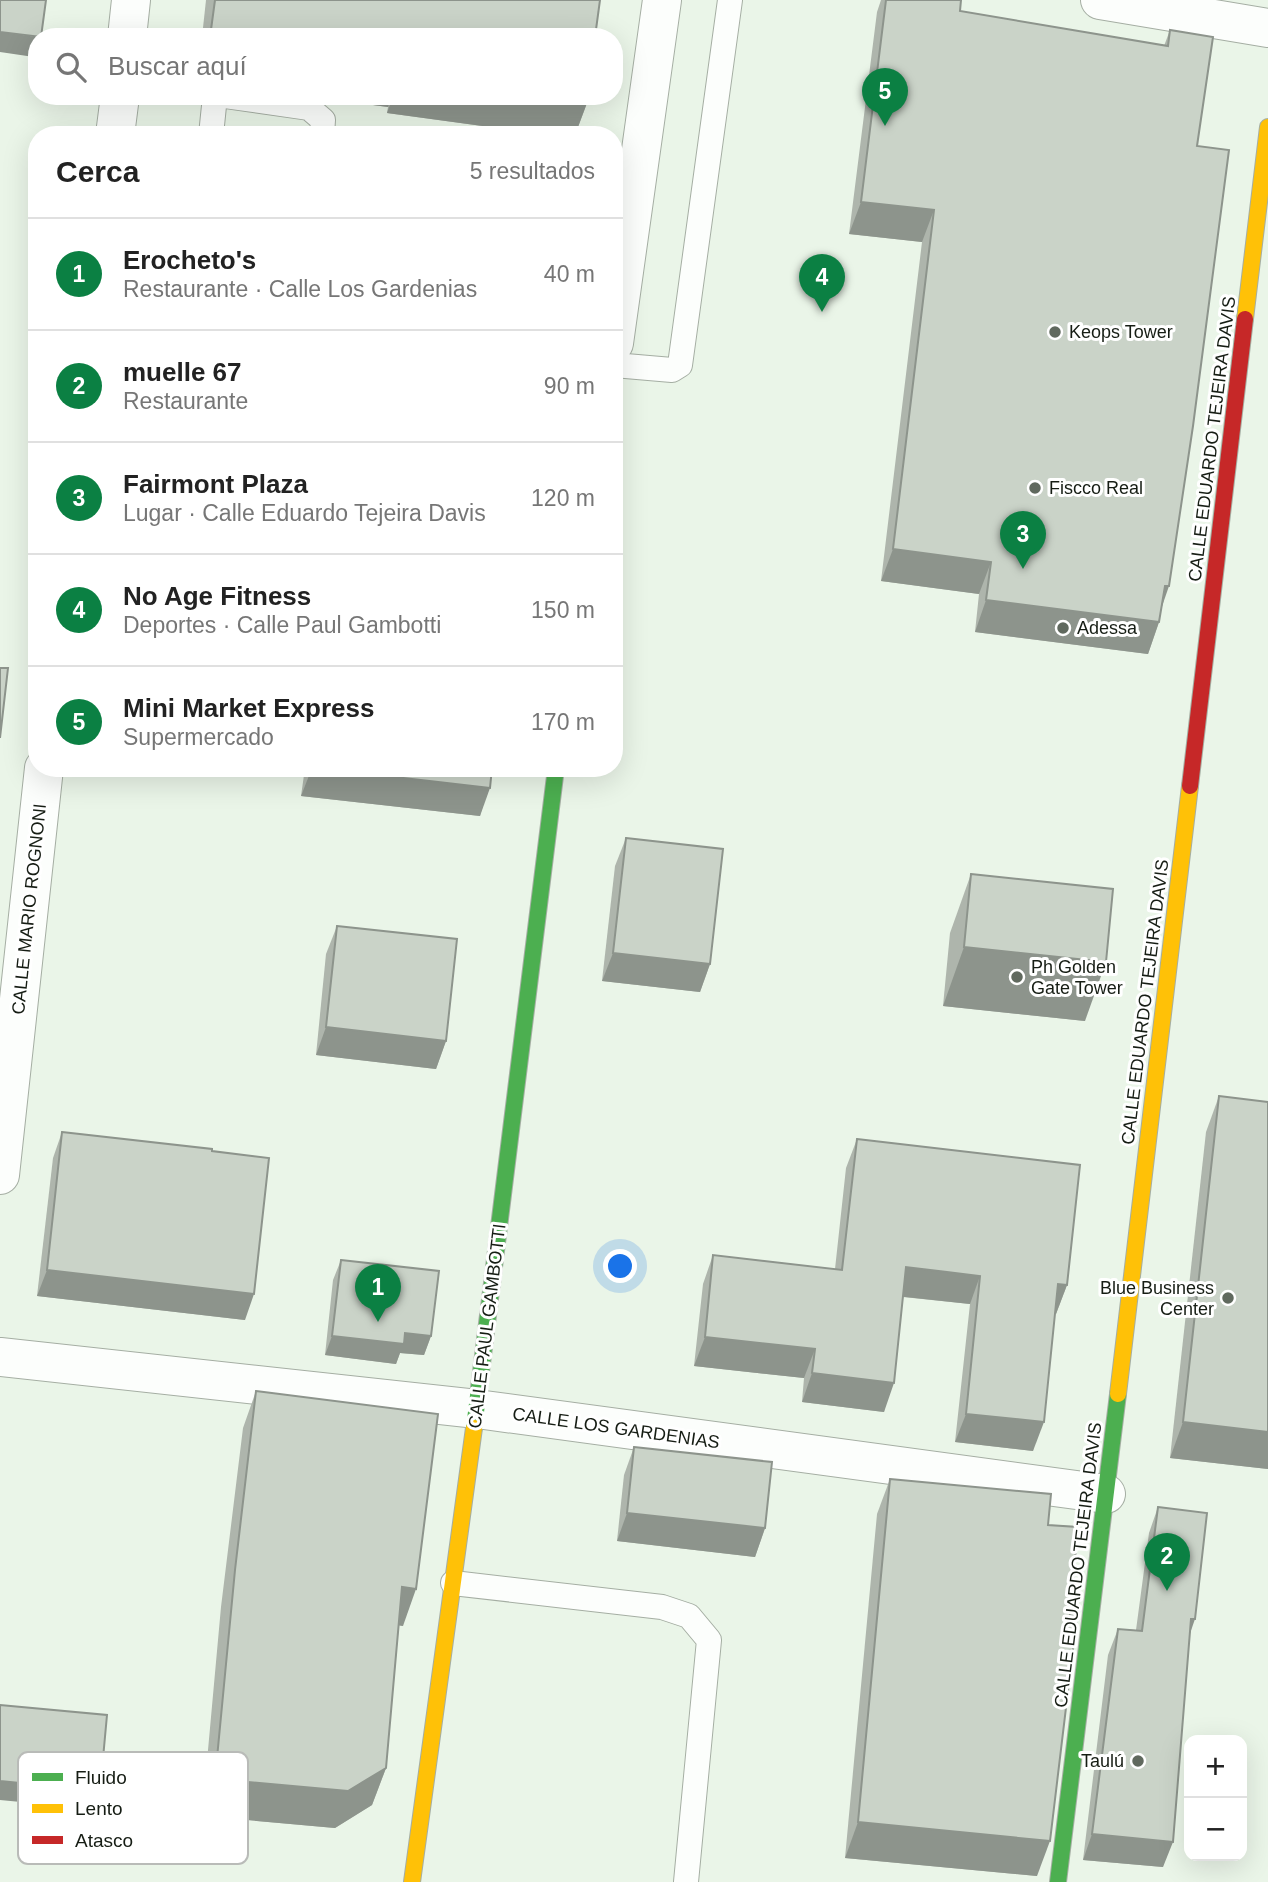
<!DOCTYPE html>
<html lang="es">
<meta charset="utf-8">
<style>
body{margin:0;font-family:Helvetica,sans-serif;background:#f2f2f2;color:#222}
.controls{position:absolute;right:21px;bottom:21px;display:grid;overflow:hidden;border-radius:14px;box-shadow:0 7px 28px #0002}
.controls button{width:63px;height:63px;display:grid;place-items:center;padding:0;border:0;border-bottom:2px solid #e0e0e0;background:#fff;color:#222;font:35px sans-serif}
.you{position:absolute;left:621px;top:1267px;width:24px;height:24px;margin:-18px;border:5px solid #fff;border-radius:50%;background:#1a73e8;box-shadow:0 0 0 10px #1a73e833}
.badge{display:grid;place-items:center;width:46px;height:46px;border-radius:50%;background:#0b8043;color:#fff;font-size:23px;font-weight:700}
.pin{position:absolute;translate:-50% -58px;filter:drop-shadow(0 2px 4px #0008)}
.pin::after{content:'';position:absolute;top:37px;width:24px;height:21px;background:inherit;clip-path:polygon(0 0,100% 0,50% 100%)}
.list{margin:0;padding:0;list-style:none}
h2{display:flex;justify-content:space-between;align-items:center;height:91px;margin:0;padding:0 28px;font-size:30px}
h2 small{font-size:23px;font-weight:400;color:#767676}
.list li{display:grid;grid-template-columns:46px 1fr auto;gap:21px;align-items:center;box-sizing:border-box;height:112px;padding:0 28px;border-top:2px solid #e0e0e0}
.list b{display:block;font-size:26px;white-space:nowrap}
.list p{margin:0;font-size:23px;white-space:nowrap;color:#767676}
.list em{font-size:23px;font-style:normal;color:#767676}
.icon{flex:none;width:38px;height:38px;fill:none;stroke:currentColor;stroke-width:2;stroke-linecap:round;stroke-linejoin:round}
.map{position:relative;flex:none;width:1268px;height:1882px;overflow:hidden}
.search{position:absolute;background:#fff;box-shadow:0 7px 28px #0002;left:28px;top:28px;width:595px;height:77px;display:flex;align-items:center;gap:18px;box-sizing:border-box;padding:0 24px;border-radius:28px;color:#767676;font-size:26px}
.panel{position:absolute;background:#fff;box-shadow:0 7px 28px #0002;left:28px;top:126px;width:595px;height:651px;border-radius:28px}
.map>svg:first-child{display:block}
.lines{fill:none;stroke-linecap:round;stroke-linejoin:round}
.lane-casing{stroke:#a5aea3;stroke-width:26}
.street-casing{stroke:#a5aea3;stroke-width:40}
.fast-casing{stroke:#a5aea3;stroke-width:18}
.slow-casing{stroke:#a5aea3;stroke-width:18}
.jam-casing{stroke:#a5aea3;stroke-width:18}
.lane{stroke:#fcfefc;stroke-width:24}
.street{stroke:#fcfefc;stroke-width:38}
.fast{stroke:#4caf50;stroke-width:16}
.slow{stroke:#ffc107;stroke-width:16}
.jam{stroke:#c62828;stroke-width:16}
.wall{fill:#aeb5ac}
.shaded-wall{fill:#8d948c}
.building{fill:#cad3c8;stroke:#8d948c;stroke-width:2}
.poi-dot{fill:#60695e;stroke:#fff;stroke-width:2.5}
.labels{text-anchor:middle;stroke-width:6;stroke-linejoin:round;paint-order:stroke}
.poi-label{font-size:18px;fill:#161d14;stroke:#fff;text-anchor:start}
.street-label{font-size:18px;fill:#161d14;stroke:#fff}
.key{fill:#fff;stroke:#b9bbb8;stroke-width:2}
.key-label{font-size:19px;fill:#161d14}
</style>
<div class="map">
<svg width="1268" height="1882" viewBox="0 0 1268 1882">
<rect width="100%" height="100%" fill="#eaf5e8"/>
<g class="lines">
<defs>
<g id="lane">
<polyline points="225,96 309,108 323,120 322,135"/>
<polyline points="211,135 215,96"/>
<polyline points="614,365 672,370 680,365 730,0"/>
<polyline points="453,1583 662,1607 689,1616 709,1640 686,1882"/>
</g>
<g id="street">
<polyline points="1100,0 1268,28"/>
<polyline points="127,37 131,0"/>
<polyline points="115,135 120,96"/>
<polyline points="614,343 662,0"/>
<polyline points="0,1175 44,768"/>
<polyline points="0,1357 477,1409 1106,1494"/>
</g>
<g id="fast">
<polyline points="474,1428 556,768"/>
<polyline points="1058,1882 1118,1394"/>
</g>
<g id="slow">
<polyline points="1245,319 1268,127"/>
<polyline points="1118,1394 1190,786"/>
<polyline points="412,1882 474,1428"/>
</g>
<polyline id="jam" points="1190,786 1245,319"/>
</defs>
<use href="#lane" class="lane-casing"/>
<use href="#street" class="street-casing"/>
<use href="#fast" class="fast-casing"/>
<use href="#slow" class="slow-casing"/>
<use href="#jam" class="jam-casing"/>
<use href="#lane" class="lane"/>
<use href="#street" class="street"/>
<use href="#fast" class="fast"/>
<use href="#slow" class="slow"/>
<use href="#jam" class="jam"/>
</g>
<g class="wall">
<polygon points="206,0 600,0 595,37 202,37"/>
<polygon points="881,0 961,0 960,11 1164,46 1170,30 1197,146 1161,609 1159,622 1148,654 975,632 979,594 881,581 922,242 849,234 877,12"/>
<polygon points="317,96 588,96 587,103 575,135 548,135 387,113 388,107 320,98"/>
<polygon points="305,768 492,768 480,816 301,796"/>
<polygon points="626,838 710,964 700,992 602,981 615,866"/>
<polygon points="971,874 1085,1021 943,1006 950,933"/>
<polygon points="337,926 446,1041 436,1069 316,1055 326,954"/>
<polygon points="1219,1096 1268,1102 1268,1469 1170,1458 1206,1132"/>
<polygon points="62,1132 212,1151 245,1320 37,1296 53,1158"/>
<polygon points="857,1139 1067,1285 1056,1314 1055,1314 1033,1451 955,1442 970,1304 903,1297 884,1412 802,1402 804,1378 694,1366 703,1284 713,1255 835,1269 846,1168"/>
<polygon points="341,1260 431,1336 424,1355 400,1353 396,1364 325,1355 333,1280"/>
<polygon points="256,1391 403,1626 399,1625 386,1768 372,1805 335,1828 202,1816 221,1607 243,1428"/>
<polygon points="634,1447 765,1528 755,1557 617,1541 624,1475"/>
<polygon points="890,1479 1048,1525 1037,1876 845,1858 877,1514"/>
<polygon points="1158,1507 1190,1633 1163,1867 1083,1860 1108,1655 1118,1629 1136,1630 1149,1533"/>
</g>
<g class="shaded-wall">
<polygon points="0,32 37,37 37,50 34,57 0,52"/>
<polygon points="321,96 392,96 388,107 320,98"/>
<polygon points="393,96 539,96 587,103 575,135 548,135 387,113"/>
<polygon points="861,202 934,210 922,242 849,234"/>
<polygon points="893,549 991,562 979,594 881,581"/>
<polygon points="1165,586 1169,586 1158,618"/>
<polygon points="986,600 1159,622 1148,654 975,632"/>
<polygon points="312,768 317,768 490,788 480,816 301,796"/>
<polygon points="964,947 1106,962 1085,1021 943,1006"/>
<polygon points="613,953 710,964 700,992 602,981"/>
<polygon points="326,1027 446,1041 436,1069 316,1055"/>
<polygon points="906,1267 980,1276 970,1304 896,1296"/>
<polygon points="47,1270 254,1294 245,1320 37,1296"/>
<polygon points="1058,1284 1067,1285 1056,1314 1048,1313"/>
<polygon points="405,1333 431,1336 424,1355 400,1353 396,1364 325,1355 332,1336"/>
<polygon points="705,1337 815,1349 804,1378 694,1366"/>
<polygon points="812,1373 894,1383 884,1412 802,1402"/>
<polygon points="966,1414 1044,1422 1033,1451 955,1442"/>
<polygon points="1183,1422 1268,1432 1268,1469 1170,1458"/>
<polygon points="627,1513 765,1528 755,1557 617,1541"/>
<polygon points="402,1587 416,1589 403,1626 389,1624"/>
<polygon points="1191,1619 1195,1619 1186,1645"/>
<polygon points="386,1768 372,1805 335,1828 202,1816 215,1779"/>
<polygon points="0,1781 100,1791 94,1809 0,1800"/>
<polygon points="858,1822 1050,1841 1037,1876 845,1858"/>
<polygon points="1092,1834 1173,1842 1163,1867 1083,1860"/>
</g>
<g class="building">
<polygon points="0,0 46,0 41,37 0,32"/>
<polygon points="215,0 600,0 595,37 210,37"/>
<polygon points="886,0 961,0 960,11 1168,46 1170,30 1213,37 1197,146 1229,150 1193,426 1169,586 1165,586 1159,622 986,600 991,562 893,549 934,210 861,202"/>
<polygon points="539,96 588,96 587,103"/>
<polygon points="0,668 8,668 0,738"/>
<polygon points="317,768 492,768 490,788"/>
<polygon points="626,838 723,849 710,964 613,953"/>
<polygon points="971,874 1113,889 1106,962 964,947"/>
<polygon points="337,926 457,939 446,1041 326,1027"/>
<polygon points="1219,1096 1268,1102 1268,1432 1183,1422"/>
<polygon points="62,1132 212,1149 212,1151 269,1158 254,1294 47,1270"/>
<polygon points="857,1139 1080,1165 1067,1285 1058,1284 1044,1422 966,1414 980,1276 906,1267 894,1383 812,1373 815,1349 705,1337 713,1255 842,1270"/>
<polygon points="341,1260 439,1271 431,1336 405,1333 404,1344 332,1336"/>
<polygon points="256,1391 438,1414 416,1589 402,1587 386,1768 348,1791 215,1779 235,1570"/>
<polygon points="634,1447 772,1462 765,1528 627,1513"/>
<polygon points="890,1479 1051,1494 1048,1525 1078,1527 1070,1615 1077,1616 1050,1841 858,1822"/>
<polygon points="1158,1507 1207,1513 1195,1619 1191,1619 1173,1842 1092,1834 1118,1629 1142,1631"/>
<polygon points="0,1705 107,1715 100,1791 0,1781"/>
</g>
<g class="poi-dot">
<circle cx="1055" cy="332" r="7"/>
<circle cx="1035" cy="488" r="7"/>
<circle cx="1063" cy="628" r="7"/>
<circle cx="1017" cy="977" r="7"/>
<circle cx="1228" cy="1298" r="7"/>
<circle cx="1138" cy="1761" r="7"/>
</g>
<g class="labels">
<g class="poi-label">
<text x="1069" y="338">Keops Tower</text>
<text x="1049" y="494">Fiscco Real</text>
<text x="1077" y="634">Adessa</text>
<text x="1031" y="973">Ph Golden<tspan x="1031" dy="21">Gate Tower</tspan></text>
<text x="1214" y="1294" text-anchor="end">Blue Business<tspan x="1214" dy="21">Center</tspan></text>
<text x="1124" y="1767" text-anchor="end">Taulú</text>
</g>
<g class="street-label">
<text transform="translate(1212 439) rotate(-83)" y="6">CALLE EDUARDO TEJEIRA DAVIS</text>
<text transform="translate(29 909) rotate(-84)" y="6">CALLE MARIO ROGNONI</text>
<text transform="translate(1145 1002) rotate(-83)" y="6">CALLE EDUARDO TEJEIRA DAVIS</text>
<text transform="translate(487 1326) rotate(-83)" y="6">CALLE PAUL GAMBOTTI</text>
<text transform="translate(616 1428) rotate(8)" y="6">CALLE LOS GARDENIAS</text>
<text transform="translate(1078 1565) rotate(-83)" y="6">CALLE EDUARDO TEJEIRA DAVIS</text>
</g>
</g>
<rect x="18" y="1752" width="230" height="112" rx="10" class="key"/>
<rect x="32" y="1773" width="31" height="8" fill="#4caf50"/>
<rect x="32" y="1804" width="31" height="9" fill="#ffc107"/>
<rect x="32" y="1836" width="31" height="8" fill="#c62828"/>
<g class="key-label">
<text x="75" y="1784">Fluido</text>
<text x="75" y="1815">Lento</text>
<text x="75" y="1847">Atasco</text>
</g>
</svg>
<div class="controls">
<button>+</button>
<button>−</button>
</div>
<div class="you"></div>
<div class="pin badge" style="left:378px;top:1322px">1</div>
<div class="pin badge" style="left:1167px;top:1591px">2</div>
<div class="pin badge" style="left:1023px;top:569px">3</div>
<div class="pin badge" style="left:822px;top:312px">4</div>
<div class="pin badge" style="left:885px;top:126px">5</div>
<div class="search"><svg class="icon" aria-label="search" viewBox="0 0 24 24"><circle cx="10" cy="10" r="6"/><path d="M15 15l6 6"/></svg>Buscar aquí</div>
<section class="panel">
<h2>Cerca<small>5 resultados</small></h2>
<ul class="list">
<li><span class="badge">1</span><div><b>Erocheto's</b><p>Restaurante · Calle Los Gardenias</p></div><em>40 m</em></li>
<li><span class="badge">2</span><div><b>muelle 67</b><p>Restaurante</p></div><em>90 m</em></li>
<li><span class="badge">3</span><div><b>Fairmont Plaza</b><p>Lugar · Calle Eduardo Tejeira Davis</p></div><em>120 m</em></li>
<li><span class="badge">4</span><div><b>No Age Fitness</b><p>Deportes · Calle Paul Gambotti</p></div><em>150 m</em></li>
<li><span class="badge">5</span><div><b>Mini Market Express</b><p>Supermercado</p></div><em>170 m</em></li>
</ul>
</section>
</div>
